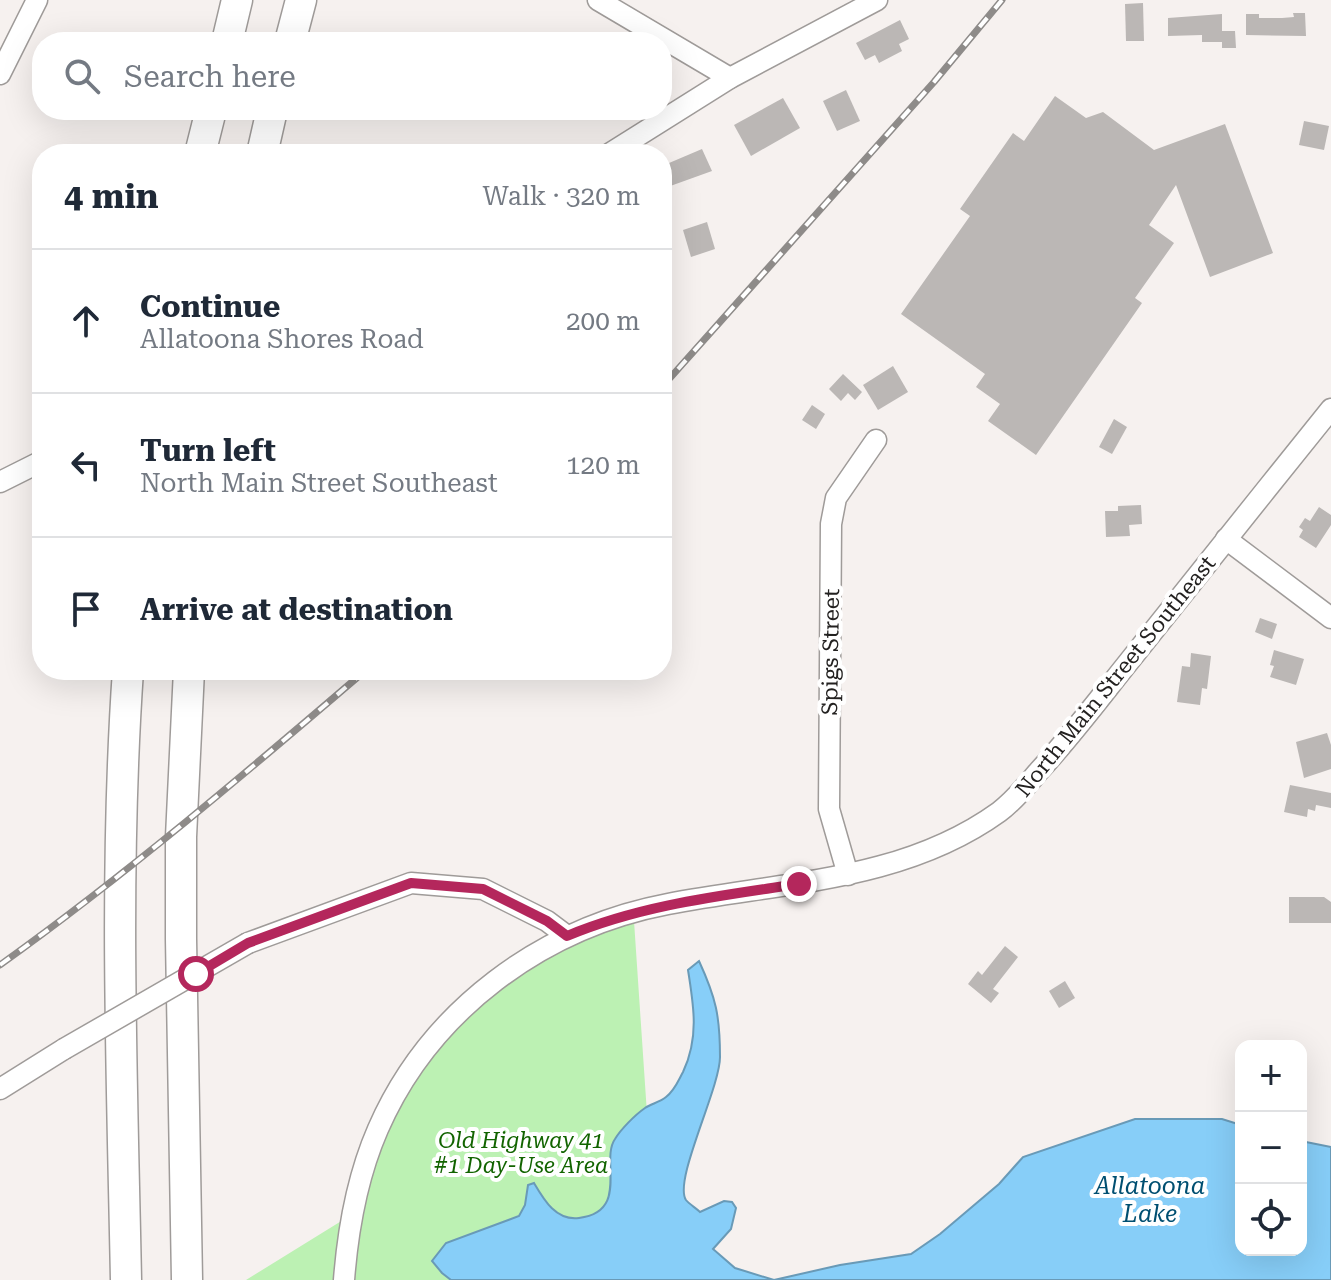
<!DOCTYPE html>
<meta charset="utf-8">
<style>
body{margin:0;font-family:"Roboto Serif",serif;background:#f2f2f3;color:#1f2937}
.controls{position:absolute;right:24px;bottom:24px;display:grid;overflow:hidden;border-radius:16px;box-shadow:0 8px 32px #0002}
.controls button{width:72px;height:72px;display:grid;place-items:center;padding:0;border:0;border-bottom:2px solid #e0e1e3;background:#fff;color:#1f2937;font:40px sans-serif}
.stop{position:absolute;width:24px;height:24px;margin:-18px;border:6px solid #b4275c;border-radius:50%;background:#fff}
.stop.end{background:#b4275c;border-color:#fff;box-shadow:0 2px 8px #0008}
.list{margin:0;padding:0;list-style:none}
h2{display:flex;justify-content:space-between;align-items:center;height:104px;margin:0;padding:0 32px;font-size:34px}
h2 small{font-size:26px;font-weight:400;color:#747a83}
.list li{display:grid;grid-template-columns:52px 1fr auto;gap:24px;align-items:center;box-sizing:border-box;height:144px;padding:0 32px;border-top:2px solid #e0e1e3}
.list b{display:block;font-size:30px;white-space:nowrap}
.list p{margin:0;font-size:26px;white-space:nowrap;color:#747a83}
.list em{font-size:26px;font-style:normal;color:#747a83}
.icon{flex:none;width:44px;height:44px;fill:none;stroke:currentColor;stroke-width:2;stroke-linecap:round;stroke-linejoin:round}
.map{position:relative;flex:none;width:1331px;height:1280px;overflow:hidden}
.search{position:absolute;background:#fff;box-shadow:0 8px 32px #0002;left:32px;top:32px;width:640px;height:88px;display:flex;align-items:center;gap:20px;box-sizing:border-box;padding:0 28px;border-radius:32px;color:#747a83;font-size:30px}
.panel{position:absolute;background:#fff;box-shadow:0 8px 32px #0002;left:32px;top:144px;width:640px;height:536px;border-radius:32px}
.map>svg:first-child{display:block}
.green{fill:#bcf1b3}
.water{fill:#87cef8;stroke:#699ab7;stroke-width:2}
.building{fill:#bbb7b5}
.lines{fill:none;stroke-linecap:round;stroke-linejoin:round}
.minor-casing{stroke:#9f9b99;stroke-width:23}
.highway-casing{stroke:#9f9b99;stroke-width:33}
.minor{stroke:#fff;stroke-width:20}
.highway{stroke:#fff;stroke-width:30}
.rail-casing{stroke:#8e8b89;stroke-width:7}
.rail{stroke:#fff;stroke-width:4;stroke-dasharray:12;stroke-linecap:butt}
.minor-bridge-casing{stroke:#9f9b99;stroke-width:23;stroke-linecap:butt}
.minor-bridge{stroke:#fff;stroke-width:20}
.route{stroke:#b4275c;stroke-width:10}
.labels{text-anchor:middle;stroke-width:8;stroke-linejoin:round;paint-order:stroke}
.street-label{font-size:22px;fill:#232120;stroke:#fff}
.park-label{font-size:22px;font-style:italic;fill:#126400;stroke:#fff}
.water-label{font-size:24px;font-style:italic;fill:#004f71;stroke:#fff}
</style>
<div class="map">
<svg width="1331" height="1280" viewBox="0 0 1331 1280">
<rect width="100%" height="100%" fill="#f6f1ef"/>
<path class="green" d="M634,921l17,252 36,107h-441l118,-73c7,-27 13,-57 25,-82 47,-102 140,-171 245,-204z"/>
<path class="water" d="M699,961c17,37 21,55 21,96 0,31 -47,124 -34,143 3,4 10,8 14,12l24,-11 8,1 4,6 -5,21 -18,20 22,19 39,12 66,-15 71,-11 29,-20 59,-50 24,-27 112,-38h87l19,6v125h60v-109l30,6v133h-880l-9,-7 -10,-12 14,-18 73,-27 6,-11 3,-20 6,-2c10,17 22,38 45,35 51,-6 21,-58 36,-79 6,-10 20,-24 30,-31 6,-4 15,-6 21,-11 9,-7 12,-16 17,-25 16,-34 11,-65 5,-102z"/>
<g class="building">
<polygon points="1143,3 1144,41 1126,41 1125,4"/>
<polygon points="1293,13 1305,13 1306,36 1246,35 1246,14 1259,14 1259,18 1282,18 1294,17"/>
<polygon points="1222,14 1222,31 1235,31 1236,48 1222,48 1222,42 1202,42 1202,35 1168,36 1168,18"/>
<polygon points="900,20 909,39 899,44 902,51 879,63 875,55 865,60 856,43"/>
<polygon points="846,90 860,121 837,131 823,101"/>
<polygon points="1055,96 1086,118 1103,112 1154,150 1225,124 1273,253 1210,277 1176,185 1149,225 1174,243 1135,298 1142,303 1036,455 988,421 1000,404 976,387 985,374 901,314 970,216 960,209 1013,133 1024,141"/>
<polygon points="783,98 800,128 751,156 734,125"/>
<polygon points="1304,121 1329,126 1324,150 1299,145"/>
<polygon points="702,149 712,171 662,189 662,166"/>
<polygon points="707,222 715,249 691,257 683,230"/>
<polygon points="893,366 908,392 878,410 863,385"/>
<polygon points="843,374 862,392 855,400 848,393 841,401 829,389"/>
<polygon points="812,405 825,414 816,429 802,420"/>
<polygon points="1114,419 1127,427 1112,454 1099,447"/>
<polygon points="1141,505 1142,524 1129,525 1130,536 1106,537 1105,511 1118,511 1118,506"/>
<polygon points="1319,507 1331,515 1331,525 1316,548 1299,537 1303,530 1299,527 1305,518 1310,521"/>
<polygon points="1260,618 1277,624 1272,639 1255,632"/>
<polygon points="1274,650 1304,659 1296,685 1270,677 1274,666 1270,665"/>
<polygon points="1191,653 1211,656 1207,689 1202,688 1200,705 1177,702 1182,666 1190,667"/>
<polygon points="1327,733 1331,745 1331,769 1304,778 1296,742"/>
<polygon points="1290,785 1331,793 1331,808 1316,805 1315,811 1308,809 1307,817 1284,812"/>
<polygon points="1289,897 1324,897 1331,902 1331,923 1289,923"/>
<polygon points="1005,946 1018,957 993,989 999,993 991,1003 968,984 978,971 982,975"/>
<polygon points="1065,981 1075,998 1059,1008 1049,991"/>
</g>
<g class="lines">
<defs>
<g id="minor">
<polyline points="598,0 730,78"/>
<polyline points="0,74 37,0"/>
<polyline points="609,154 730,78 877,0"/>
<polyline points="0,482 42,461"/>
<polyline points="1226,539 1331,618"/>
<polyline points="848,875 829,809 831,524 836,498 876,440"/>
<polyline points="248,943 411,883 483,889 547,921 567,936"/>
<polyline points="0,1089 64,1049"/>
<path d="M344,1280c4,-52 13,-103 34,-151 52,-119 164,-201 290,-225 112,-22 234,-22 331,-92 15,-11 27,-26 39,-40 29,-31 55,-65 81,-98 71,-89 141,-177 212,-265"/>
</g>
<g id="highway">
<polyline points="227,42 237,0"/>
<polyline points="290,42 301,0"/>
<polyline points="200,154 211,110"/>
<polyline points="262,154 272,110"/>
<path d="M126,1280c-4,-203 -12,-407 2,-610"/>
<polyline points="187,1280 181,939 181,837 189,670"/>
</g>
</defs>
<use href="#minor" class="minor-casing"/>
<use href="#highway" class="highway-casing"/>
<use href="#minor" class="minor"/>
<use href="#highway" class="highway"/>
<defs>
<g id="rail">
<polyline points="662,387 934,82 1002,0"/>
<path d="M0,965c127,-91 247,-193 366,-295"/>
</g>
</defs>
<use href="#rail" class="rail-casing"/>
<use href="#rail" class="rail"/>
<defs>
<polyline id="minor-bridge" points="64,1049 248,943"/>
</defs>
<use href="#minor-bridge" class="minor-bridge-casing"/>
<use href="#minor-bridge" class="minor-bridge"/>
</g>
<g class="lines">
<path class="route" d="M196,974l52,-31 163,-60 72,6 64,32 20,15c74,-31 152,-40 232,-52"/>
</g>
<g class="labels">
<g class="street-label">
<text transform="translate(830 652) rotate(-89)" y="8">Spigs Street</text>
<text transform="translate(1115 676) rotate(-51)" y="8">North Main Street Southeast</text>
</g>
<g class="park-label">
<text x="521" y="1148">Old Highway 41<tspan x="521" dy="25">#1 Day-Use Area</tspan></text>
</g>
<g class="water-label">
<text x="1150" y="1194">Allatoona<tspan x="1150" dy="28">Lake</tspan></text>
</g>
</g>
</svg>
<div class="controls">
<button>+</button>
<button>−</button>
<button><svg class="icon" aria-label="locate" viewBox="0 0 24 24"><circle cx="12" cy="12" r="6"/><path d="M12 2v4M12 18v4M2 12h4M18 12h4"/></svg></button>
</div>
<div class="stop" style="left:196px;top:974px"></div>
<div class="stop end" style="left:799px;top:884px"></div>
<div class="search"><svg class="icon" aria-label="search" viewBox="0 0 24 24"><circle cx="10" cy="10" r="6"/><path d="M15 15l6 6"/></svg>Search here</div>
<section class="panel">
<h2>4 min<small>Walk · 320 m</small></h2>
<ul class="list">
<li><svg class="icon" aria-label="ahead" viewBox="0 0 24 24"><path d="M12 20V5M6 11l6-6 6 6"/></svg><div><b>Continue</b><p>Allatoona Shores Road</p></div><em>200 m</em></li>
<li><svg class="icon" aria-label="left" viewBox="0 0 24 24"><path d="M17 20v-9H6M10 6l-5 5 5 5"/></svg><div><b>Turn left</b><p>North Main Street Southeast</p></div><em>120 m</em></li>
<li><svg class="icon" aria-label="arrive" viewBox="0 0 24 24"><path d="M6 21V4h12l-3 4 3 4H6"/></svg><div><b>Arrive at destination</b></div></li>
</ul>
</section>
</div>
